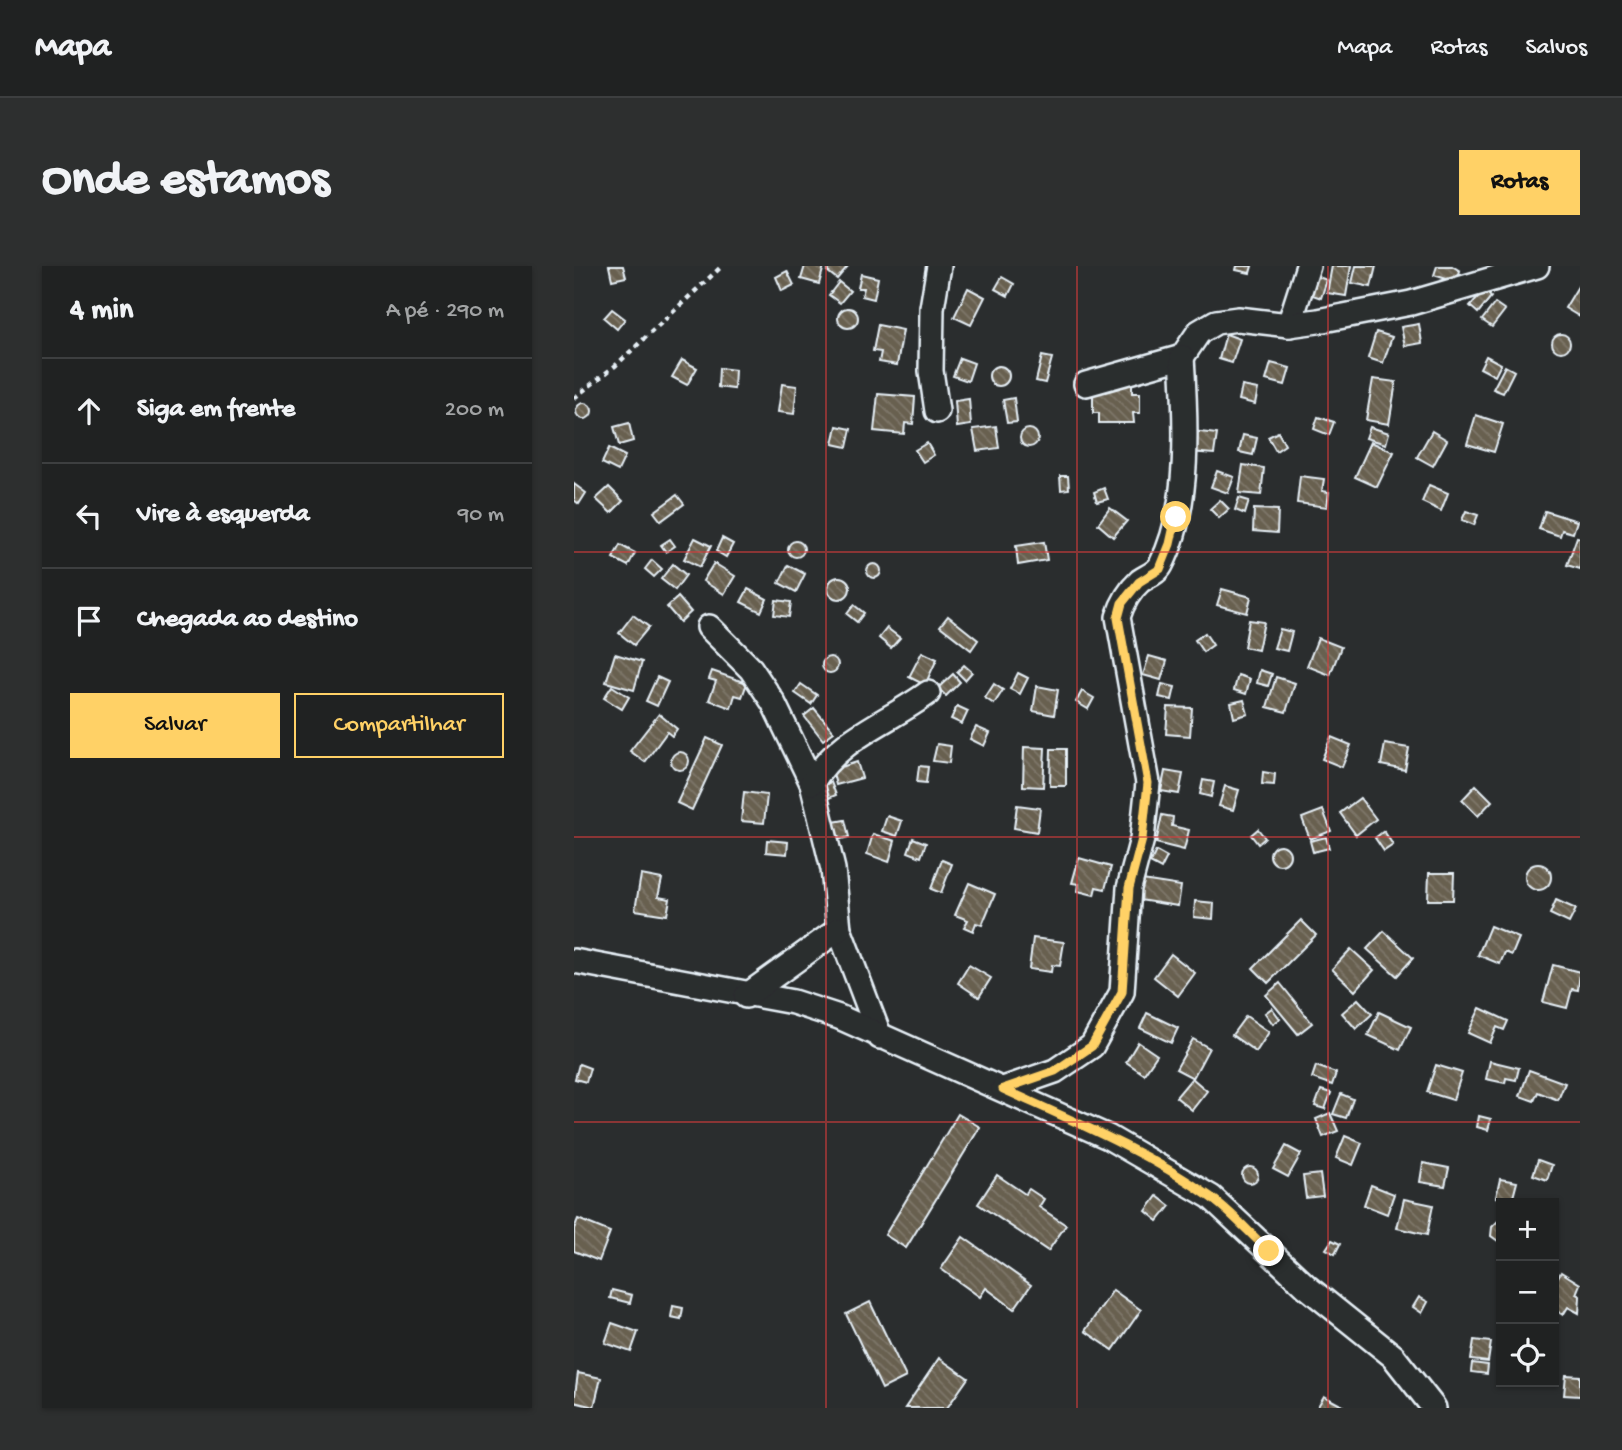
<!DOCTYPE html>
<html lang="pt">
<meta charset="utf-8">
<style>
body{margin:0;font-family:"Gochi Hand",sans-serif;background:#2d2f2f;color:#f1f3f6}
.controls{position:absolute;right:21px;bottom:21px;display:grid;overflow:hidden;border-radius:0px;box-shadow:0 2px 5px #0004}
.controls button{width:63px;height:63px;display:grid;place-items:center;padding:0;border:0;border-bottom:2px solid #3d3f40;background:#202222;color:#f1f3f6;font:35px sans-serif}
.stop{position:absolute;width:21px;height:21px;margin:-16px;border:5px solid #ffd166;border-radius:50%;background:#fff}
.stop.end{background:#ffd166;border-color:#fff;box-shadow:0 2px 7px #0008}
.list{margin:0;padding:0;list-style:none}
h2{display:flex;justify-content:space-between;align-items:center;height:91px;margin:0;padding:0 28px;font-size:30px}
h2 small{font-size:23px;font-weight:400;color:#a2a4a5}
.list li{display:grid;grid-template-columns:46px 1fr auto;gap:21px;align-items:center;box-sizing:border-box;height:105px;padding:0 28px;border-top:2px solid #3d3f40}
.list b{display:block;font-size:26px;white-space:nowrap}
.list em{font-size:23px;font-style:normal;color:#a2a4a5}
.actions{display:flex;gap:14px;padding:21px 28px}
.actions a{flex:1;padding:16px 0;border:2px solid #ffd166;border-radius:0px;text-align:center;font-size:24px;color:#ffd166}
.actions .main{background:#ffd166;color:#111}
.icon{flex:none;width:38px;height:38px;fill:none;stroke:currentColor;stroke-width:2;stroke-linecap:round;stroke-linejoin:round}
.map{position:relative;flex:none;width:1006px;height:1142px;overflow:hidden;border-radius:0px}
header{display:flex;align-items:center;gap:42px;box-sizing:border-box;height:98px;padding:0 35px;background:#202222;border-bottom:2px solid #3d3f40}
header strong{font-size:33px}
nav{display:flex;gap:38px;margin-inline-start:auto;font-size:24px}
.intro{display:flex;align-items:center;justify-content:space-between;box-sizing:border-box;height:168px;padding:0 42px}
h1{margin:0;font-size:49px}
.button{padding:18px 32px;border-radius:0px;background:#ffd166;color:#111;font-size:24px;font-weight:700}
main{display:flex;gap:42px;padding:0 42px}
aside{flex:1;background:#202222;border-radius:0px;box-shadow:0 2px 5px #0004}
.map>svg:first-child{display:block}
.building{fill:url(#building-back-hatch);stroke:#e8f1f8;stroke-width:2}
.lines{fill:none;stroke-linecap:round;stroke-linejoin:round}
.street-casing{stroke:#e8f1f8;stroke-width:28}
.path{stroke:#e8f1f8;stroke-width:4.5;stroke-dasharray:5 5;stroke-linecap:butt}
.street{stroke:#2a2d2e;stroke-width:23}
.route{stroke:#ffd166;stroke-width:9}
.grid{fill:none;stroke:#d83c3d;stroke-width:2;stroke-opacity:0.55}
</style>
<header>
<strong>Mapa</strong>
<nav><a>Mapa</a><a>Rotas</a><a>Salvos</a></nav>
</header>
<div class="intro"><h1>Onde estamos</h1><a class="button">Rotas</a></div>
<main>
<aside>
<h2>4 min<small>A pé · 290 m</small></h2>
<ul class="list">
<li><svg class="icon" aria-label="ahead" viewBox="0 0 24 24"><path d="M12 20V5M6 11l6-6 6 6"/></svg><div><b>Siga em frente</b></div><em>200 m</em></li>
<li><svg class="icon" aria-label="left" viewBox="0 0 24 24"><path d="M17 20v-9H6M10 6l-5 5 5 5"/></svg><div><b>Vire à esquerda</b></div><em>90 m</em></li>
<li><svg class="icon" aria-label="arrive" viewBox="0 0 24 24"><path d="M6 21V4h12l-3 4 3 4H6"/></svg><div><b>Chegada ao destino</b></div></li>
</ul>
<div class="actions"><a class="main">Salvar</a><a>Compartilhar</a></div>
</aside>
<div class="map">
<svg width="1006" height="1142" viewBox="0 0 1006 1142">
<defs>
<pattern id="building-back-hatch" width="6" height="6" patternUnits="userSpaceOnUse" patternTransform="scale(1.75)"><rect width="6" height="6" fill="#686050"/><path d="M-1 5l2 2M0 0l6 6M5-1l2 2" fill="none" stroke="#7e776a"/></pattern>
</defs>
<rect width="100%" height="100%" fill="#2a2d2e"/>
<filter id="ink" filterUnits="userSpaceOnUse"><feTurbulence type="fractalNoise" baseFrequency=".0143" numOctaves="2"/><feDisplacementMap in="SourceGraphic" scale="14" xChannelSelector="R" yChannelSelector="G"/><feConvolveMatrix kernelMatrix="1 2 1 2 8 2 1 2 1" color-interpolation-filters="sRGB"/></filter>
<g filter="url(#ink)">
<g class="building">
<polygon points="35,0 49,0 52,11 38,14"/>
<polygon points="231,0 250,0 245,18 227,13"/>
<polygon points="257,0 274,0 263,13 253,5"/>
<polygon points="663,0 678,0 676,7 662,4"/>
<polygon points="758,0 777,0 772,30 753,27"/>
<polygon points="782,0 802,0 797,21 778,17"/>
<polygon points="863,0 878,0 886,5 882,16 860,9"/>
<polygon points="213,5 220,19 208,25 202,11"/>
<polygon points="287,8 304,12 300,33 288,30 290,22 284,22"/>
<polygon points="739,9 753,14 747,32 733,27"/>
<polygon points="428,11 440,18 434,30 421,23"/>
<polygon points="265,16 276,25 266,37 255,29"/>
<polygon points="1006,17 1006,51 991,42"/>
<polygon points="394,22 411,31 397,59 380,51"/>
<polygon points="910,24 917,31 904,47 896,40"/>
<polygon points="921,37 931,44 918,61 908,54"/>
<circle cx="274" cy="52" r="10"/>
<polygon points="38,43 51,53 43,63 30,52"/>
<polygon points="845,58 848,77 831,80 827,61"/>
<polygon points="304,59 329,64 323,99 305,96 307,86 299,85"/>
<polygon points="802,66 818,71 809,97 794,92"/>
<circle cx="987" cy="77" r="9"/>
<polygon points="652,68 666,73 658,97 645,93"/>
<polygon points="468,90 478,92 471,117 462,115"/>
<polygon points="912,90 927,98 921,110 906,102"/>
<polygon points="386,92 400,97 394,115 379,110"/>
<polygon points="108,94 123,102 113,119 98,111"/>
<polygon points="697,97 716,102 711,119 692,114"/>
<circle cx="425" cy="110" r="10"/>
<polygon points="931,100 940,105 929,127 919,123"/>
<polygon points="145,102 161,104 160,123 144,121"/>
<polygon points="799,113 822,116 815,158 792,154"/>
<polygon points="208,118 223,120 220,148 204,146"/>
<polygon points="558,118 558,127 566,127 566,147 559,147 560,157 525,157 525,147 519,147 519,128 524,128 524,119"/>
<polygon points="668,120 684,123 681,138 665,134"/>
<polygon points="304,128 341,131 339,158 331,157 330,168 300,165"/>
<polygon points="440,132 443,156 433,157 429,134"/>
<polygon points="395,133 397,159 383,161 381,135"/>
<circle cx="10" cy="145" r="8"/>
<polygon points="902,149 929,158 920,186 893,178"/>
<polygon points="744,151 760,156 755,169 740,163"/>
<polygon points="55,157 59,175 45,179 40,161"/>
<polygon points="263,160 277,163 273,181 259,178"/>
<polygon points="422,160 425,182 403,185 399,163"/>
<polygon points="796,161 815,167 812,178 792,172"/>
<circle cx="455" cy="172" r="9"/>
<polygon points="618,165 643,168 640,188 616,186"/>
<polygon points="858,165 873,174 859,200 843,191"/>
<polygon points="704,166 711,179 702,185 694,171"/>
<polygon points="669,169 683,172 679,189 665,186"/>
<polygon points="797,176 820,186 803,221 781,211"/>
<polygon points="353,177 360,189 349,196 341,184"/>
<polygon points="35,182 51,190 44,205 28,197"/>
<polygon points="669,199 690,202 687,229 665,227"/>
<polygon points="643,205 660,211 654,227 637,221"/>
<polygon points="486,210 494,210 495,223 487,224"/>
<polygon points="726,210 750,213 748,225 755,226 753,241 723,237"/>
<polygon points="0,218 12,227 5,238 0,234"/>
<polygon points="855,219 874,227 867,245 848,236"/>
<polygon points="35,221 49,235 37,247 22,233"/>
<polygon points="530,222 534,233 523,236 520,226"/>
<polygon points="103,229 110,238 87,255 80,246"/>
<polygon points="665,232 675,235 671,248 661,244"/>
<polygon points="646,234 655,243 645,252 636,243"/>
<polygon points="536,242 553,255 539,271 524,258"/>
<polygon points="680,243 704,244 703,267 679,265"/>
<polygon points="892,245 904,249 900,259 888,254"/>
<polygon points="971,245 1003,255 999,267 988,264 986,270 965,263"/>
<polygon points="1003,271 1006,272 1006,303 993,299"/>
<polygon points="121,272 137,280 126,301 110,293"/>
<polygon points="148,272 159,278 152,291 142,285"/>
<polygon points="96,273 101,280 92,286 87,279"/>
<circle cx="222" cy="283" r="8"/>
<polygon points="470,276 473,294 444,299 442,280"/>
<polygon points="46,279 61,287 54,300 39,292"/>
<polygon points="78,294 88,303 80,311 71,303"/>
<polygon points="140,297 161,310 150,328 129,315"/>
<polygon points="99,298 112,309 101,324 87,313"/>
<circle cx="300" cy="305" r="7"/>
<polygon points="214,299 231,308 222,326 205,317"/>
<circle cx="265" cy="322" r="11"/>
<polygon points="174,323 193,333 187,346 167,336"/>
<polygon points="648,323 677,331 673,347 643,339"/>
<polygon points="104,331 117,346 106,356 93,341"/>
<polygon points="202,334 217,336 215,351 200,349"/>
<polygon points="280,339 290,347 283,356 273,348"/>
<polygon points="59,349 75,361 60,379 45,367"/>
<polygon points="374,350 404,374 397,384 366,360"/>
<polygon points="675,354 690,356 684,384 670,381"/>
<polygon points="313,362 326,372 317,382 305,372"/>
<polygon points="706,363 718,366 713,385 700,382"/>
<polygon points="631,367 639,379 629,386 621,374"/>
<polygon points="744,372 767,381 756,409 733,400"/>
<polygon points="348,386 363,393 351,419 335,411"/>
<polygon points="41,388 68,396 60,424 32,416"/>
<polygon points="575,390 593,395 587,414 569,409"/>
<circle cx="256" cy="399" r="8"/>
<polygon points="390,399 398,406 391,414 383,406"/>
<polygon points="686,404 698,408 694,420 683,417"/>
<polygon points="138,405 173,417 168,431 161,429 157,442 135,434 142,415 135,413"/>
<polygon points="444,407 454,412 446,428 436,423"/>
<polygon points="379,408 386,416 372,430 364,422"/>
<polygon points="664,409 676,413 672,428 660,424"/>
<polygon points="83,411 94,416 83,440 72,435"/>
<polygon points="702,411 721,417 712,446 693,441"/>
<polygon points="227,418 243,429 237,438 221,427"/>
<polygon points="420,418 429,424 420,438 411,432"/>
<polygon points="588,418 601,421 598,434 585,431"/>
<polygon points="38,420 55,431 48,443 30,432"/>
<polygon points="463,420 484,424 480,449 459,445"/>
<polygon points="508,425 520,432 514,443 502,436"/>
<polygon points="670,434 674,448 660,452 657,437"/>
<polygon points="383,440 394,445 388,458 377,453"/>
<polygon points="594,441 618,442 616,470 592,468"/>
<polygon points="240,442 260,466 249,474 230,450"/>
<polygon points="85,448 103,463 98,470 93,466 71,496 56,485"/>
<polygon points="402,461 416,467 410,480 396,473"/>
<polygon points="757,471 777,479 768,501 748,493"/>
<polygon points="133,472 148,479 118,544 103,537"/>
<polygon points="363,478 377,480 375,497 359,495"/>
<polygon points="811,478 835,482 831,504 807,499"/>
<polygon points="450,481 471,482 469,521 449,520"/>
<polygon points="477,483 492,483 492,520 476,520"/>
<circle cx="106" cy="495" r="9"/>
<polygon points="283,496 288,512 262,519 258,504"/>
<polygon points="345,500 354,501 352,517 343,516"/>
<polygon points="591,505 609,508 605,528 587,525"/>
<polygon points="689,506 701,508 700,519 688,518"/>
<polygon points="629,514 640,516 637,531 626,528"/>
<polygon points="257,516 262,529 250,534 245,521"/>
<polygon points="902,519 918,535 904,550 888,534"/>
<polygon points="651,520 665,524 659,544 645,540"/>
<polygon points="170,526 193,529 190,557 167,555"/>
<polygon points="786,532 802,553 782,569 766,547"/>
<polygon points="443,539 466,542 463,566 440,562"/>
<polygon points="749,544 757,565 736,573 728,552"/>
<polygon points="588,549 599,551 598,560 615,564 610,584 582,577"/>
<polygon points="313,550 328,555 323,570 308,565"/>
<polygon points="271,554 275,571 263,574 259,556"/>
<polygon points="684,563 691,572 684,578 677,569"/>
<polygon points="810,565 819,579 810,585 801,572"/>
<polygon points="299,568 321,575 315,596 293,588"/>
<polygon points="752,571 755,582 739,586 736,575"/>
<polygon points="339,572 352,577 347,591 334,586"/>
<polygon points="193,574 214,576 213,588 192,586"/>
<circle cx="706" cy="589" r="10"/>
<polygon points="582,585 593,591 587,603 576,597"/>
<polygon points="505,592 537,601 531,623 522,621 520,629 504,625 505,618 498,617"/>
<polygon points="368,594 378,598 367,627 357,623"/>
<circle cx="964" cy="611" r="13"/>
<polygon points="855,607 880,607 879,634 854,634"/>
<polygon points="67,609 88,613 84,631 96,633 93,649 61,644"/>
<polygon points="568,614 607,620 604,640 565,634"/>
<polygon points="395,617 421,628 408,659 402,657 399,665 390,661 394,654 381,649"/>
<polygon points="982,634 1002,643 995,657 976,648"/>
<polygon points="621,635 640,637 639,653 620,651"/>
<polygon points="727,654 742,669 694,717 679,702"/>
<polygon points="916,660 945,672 938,689 931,686 926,698 904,689"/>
<polygon points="810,665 839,692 823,710 793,683"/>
<polygon points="459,672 490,676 486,700 478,699 477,706 455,703"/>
<polygon points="777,683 800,704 781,725 758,703"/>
<polygon points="597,688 621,707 604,730 580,711"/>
<polygon points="395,699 417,712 405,731 384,717"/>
<polygon points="979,699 1006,706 1004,724 998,723 993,742 969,736"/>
<polygon points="706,717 738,757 724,768 692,729"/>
<polygon points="784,733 798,748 782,763 768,747"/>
<polygon points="698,742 706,753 699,758 691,747"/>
<polygon points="906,742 934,755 930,764 923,761 916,777 894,767"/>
<polygon points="805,746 837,761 826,784 794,769"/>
<polygon points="573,747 604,762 597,777 566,762"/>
<polygon points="672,750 695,766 682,786 658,769"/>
<polygon points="619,773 635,782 619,812 602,803"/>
<polygon points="564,776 583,789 570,808 552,796"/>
<polygon points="916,795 945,802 942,814 932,812 931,817 912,813"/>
<polygon points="5,798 16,802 12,816 1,813"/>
<polygon points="862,799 888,807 879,834 853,826"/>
<polygon points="742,800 762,807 758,819 738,812"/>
<polygon points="955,804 991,817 984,834 964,826 960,835 946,830"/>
<polygon points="618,812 633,825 618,844 602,831"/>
<polygon points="747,824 757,827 751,843 741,840"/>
<polygon points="767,828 779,833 772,852 759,848"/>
<polygon points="756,847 764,865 749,871 742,853"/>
<polygon points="384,848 406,861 332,982 311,969"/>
<polygon points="905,850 917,853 914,864 903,861"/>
<polygon points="771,870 788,877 779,899 762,892"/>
<polygon points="712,880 727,888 714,911 699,903"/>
<polygon points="964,894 978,899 973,914 959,909"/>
<polygon points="849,897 875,902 871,920 846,916"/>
<circle cx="676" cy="909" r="8"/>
<polygon points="746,908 749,930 732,932 729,910"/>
<polygon points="423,909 451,928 455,923 470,933 465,941 492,959 474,985 404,938"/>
<polygon points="926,913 943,916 938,935 922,931"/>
<polygon points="797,919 820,928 813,948 790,939"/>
<polygon points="583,930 596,940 584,955 572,945"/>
<polygon points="830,933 859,939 853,969 823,962"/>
<polygon points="4,953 36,966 25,995 0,985 0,963"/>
<polygon points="924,955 927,955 927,977 917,970 918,961"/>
<polygon points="389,971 457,1019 440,1043 412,1022 406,1031 367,1003"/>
<polygon points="758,974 766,978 761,988 752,983"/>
<polygon points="987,1006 1006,1018 1002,1028 1006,1030 1005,1047 994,1041 989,1049 980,1043 980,1018"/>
<polygon points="38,1024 58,1029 56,1037 36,1032"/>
<polygon points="539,1024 567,1044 539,1084 511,1065"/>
<polygon points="845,1031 854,1036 848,1047 839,1041"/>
<polygon points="296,1036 332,1111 308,1123 272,1048"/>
<polygon points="99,1040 109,1042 107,1053 97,1051"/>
<polygon points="38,1057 64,1066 57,1086 31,1077"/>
<polygon points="900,1074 917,1076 914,1096 897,1094"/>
<polygon points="365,1092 394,1112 373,1142 331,1142"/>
<polygon points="898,1097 914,1099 913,1108 897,1106"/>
<polygon points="4,1107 27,1112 20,1141 0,1136"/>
<polygon points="992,1109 1006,1110 1006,1130 990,1129"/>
<polygon points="750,1130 772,1142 743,1142"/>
</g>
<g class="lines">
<defs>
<g id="street">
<polyline points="715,59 734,0"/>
<polyline points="512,118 608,91 625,66 642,56 664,53 715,59 744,55 837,37 963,0"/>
<polyline points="363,145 357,105 358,42 365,0"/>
<polyline points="135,361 177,403 199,436 238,517 259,603 265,663 306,771"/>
<path d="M238,517c26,-45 75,-60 116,-90"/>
<polyline points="0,695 219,736 265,751 534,871 637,931 733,1021 819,1090 860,1142"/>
<polyline points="172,730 265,663"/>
<path d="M429,823l52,-18 37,-25 30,-54 7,-104 13,-49 6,-56 -30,-166c4,-13 11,-26 22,-36 7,-5 17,-8 21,-16 30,-57 25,-146 21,-208"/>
</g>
</defs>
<use href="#street" class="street-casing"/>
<polyline class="path" points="0,132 41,100 148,0"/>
<use href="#street" class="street"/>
</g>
</g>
<g class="lines" filter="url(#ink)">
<path class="route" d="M602,251l-6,27 -10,25 -21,13 -17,21 -4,15 30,165 -6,56 -13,49 -7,104 -30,54 -37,25 -52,18c70,32 143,62 206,107 22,15 40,37 60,55"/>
</g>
<path class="grid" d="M252,0v1142M503,0v1142M754,0v1142M0,286h1006M0,571h1006M0,856h1006"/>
</svg>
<div class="controls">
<button>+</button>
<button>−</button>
<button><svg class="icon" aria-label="locate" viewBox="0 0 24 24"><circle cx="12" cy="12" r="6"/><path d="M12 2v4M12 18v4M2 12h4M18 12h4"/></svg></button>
</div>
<div class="stop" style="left:602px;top:251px"></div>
<div class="stop end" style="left:695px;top:985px"></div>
</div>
</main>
